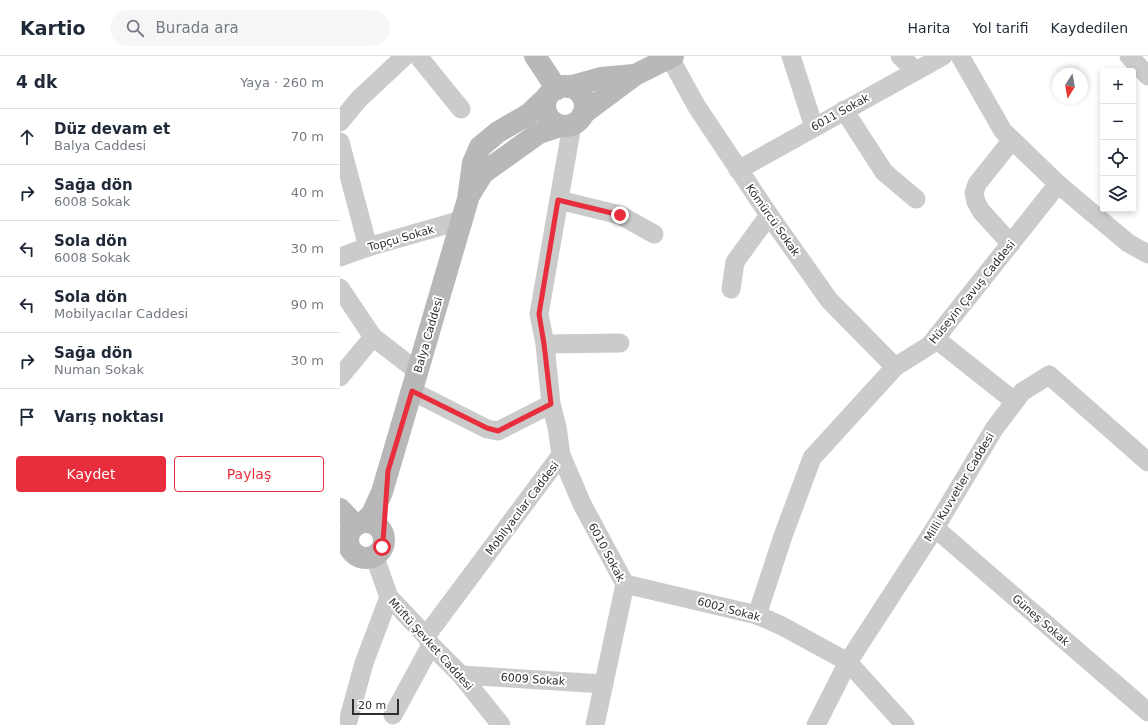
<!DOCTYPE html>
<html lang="tr">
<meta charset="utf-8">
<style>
body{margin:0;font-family:"DejaVu Sans",sans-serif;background:#f6f6f7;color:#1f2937}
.controls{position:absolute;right:12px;top:12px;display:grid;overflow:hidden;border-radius:4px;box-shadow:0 2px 6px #0003}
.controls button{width:36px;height:36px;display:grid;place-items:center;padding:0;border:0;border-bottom:1px solid #e0e1e3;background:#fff;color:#1f2937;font:20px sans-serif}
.compass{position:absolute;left:712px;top:12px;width:36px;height:36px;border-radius:50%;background:#fff;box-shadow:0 2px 6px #0003;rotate:191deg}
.scale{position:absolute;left:12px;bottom:10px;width:47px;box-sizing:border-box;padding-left:4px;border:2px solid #2e2e2e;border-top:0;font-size:11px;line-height:14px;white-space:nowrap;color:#2e2e2e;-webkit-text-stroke:3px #fff;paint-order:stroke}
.stop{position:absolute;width:12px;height:12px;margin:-9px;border:3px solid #e82d3d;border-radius:50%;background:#fff}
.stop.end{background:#e82d3d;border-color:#fff;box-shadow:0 1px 4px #0008}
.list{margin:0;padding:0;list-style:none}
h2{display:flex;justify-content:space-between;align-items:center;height:52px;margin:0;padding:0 16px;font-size:17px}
h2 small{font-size:13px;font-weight:400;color:#747a83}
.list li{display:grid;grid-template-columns:26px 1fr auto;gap:12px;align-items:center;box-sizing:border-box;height:56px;padding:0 16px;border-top:1px solid #e0e1e3}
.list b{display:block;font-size:15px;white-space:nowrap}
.list p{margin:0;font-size:13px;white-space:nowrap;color:#747a83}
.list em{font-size:13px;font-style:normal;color:#747a83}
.actions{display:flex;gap:8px;padding:12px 16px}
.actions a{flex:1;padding:9px 0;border:1px solid #e82d3d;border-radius:4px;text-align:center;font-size:14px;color:#e82d3d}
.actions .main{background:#e82d3d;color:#fff}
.icon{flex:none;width:22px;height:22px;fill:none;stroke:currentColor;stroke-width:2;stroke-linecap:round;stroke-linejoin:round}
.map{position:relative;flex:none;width:808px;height:669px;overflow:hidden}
header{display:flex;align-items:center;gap:24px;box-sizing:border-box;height:56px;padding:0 20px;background:#fff;border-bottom:1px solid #e0e1e3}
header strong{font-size:19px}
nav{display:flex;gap:22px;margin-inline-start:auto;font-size:14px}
.search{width:280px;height:36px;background:#f6f6f7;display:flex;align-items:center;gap:10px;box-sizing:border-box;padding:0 14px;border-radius:22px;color:#747a83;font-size:15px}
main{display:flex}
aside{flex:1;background:#fff}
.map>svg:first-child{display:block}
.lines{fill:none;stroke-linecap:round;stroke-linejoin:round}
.street{stroke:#cbcbcb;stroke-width:19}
.secondary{stroke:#b8b8b8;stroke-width:22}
.route{stroke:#e82d3d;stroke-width:5}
.labels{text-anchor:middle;stroke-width:4;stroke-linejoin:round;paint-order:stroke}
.street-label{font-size:11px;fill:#2e2e2e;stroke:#fff}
</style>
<header>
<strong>Kartio</strong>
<div class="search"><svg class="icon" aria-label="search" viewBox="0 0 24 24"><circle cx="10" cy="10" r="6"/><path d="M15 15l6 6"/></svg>Burada ara</div>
<nav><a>Harita</a><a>Yol tarifi</a><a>Kaydedilen</a></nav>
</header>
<main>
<aside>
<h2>4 dk<small>Yaya · 260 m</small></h2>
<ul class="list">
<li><svg class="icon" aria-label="ahead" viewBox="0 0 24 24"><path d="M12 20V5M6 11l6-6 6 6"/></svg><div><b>Düz devam et</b><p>Balya Caddesi</p></div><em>70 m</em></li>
<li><svg class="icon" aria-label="right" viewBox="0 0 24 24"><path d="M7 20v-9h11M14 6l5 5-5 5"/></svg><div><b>Sağa dön</b><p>6008 Sokak</p></div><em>40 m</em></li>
<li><svg class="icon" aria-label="left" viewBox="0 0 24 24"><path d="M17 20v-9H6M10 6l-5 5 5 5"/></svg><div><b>Sola dön</b><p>6008 Sokak</p></div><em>30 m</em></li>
<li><svg class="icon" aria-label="left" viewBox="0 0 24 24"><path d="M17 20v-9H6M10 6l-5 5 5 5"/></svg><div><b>Sola dön</b><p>Mobilyacılar Caddesi</p></div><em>90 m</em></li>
<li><svg class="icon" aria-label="right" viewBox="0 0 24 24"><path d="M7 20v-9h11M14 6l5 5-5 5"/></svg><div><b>Sağa dön</b><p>Numan Sokak</p></div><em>30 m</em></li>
<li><svg class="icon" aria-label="arrive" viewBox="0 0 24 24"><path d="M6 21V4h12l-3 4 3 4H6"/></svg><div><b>Varış noktası</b></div></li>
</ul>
<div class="actions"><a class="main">Kaydet</a><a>Paylaş</a></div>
</aside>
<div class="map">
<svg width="808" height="669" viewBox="0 0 808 669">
<rect width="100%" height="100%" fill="#fff"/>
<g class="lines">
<g class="street">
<polyline points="78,0 121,53"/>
<polyline points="451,0 474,71"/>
<polyline points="560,0 576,15"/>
<polyline points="620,0 663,75 718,128 788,187 808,198"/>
<polyline points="789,0 808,20"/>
<polyline points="330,2 357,51 429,159 489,244 555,311"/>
<polyline points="504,54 544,116 576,143"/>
<polyline points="0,66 19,43 65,0"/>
<polyline points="232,69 199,258 205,288 211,348 217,371 221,399 242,448 285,528 255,669"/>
<polyline points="0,86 28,191"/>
<polyline points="398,114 603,0"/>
<polyline points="219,144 280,159 314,178"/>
<polyline points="671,188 641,155 636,146 634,137 637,128 672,84"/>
<polyline points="0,201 28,191 122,164"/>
<polyline points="0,232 33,281 77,315"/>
<polyline points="391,233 395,206 429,159"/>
<polyline points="596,283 674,345"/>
<polyline points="205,288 280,287"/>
<polyline points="0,321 33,281"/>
<polyline points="72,335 147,373 158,375 211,348"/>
<polyline points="595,472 808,656"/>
<polyline points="34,499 49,541 86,580 91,589 121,619 161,669"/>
<polyline points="285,528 417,559 442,570 508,606 565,669"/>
<polyline points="417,559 443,480 472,402 555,311 590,289 718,128"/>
<polyline points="86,580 221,399"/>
<polyline points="121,619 264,628"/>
<polyline points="53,659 91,589"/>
<polyline points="7,669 24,607 49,541"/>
<polyline points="476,669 508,606 595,472 654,373 682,336 709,319 808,406"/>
</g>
<g class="secondary">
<polyline points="195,0 217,33"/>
<circle cx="225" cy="50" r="20"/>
<polyline points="228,31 261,22 294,19"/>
<polyline points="244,57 295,19 333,0"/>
<polyline points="130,138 143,117 199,77 220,70"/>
<polyline points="0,453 15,469"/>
<polyline points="24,466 32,458 42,436 128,143 133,107 140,91 158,76 189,58 208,40"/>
<circle cx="26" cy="484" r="18"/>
</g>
</g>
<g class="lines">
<polyline class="route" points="42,491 43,486 48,415 72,335 147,372 158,375 211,348 204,288 199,258 218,144 280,159"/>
</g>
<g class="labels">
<g class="street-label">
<text transform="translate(500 56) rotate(-29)" y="4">6011 Sokak</text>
<text transform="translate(433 164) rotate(55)" y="4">Kömürcü Sokak</text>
<text transform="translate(61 182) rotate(-16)" y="4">Topçu Sokak</text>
<text transform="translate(632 236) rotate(-51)" y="4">Hüseyin Çavuş Caddesi</text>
<text transform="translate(88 279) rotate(-74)" y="4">Balya Caddesi</text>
<text transform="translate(619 431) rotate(-59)" y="4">Milli Kuvvetler Caddesi</text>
<text transform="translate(182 452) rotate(-53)" y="4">Mobilyacılar Caddesi</text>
<text transform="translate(267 496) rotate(62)" y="4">6010 Sokak</text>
<text transform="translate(389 553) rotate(15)" y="4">6002 Sokak</text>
<text transform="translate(701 564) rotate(41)" y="4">Güneş Sokak</text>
<text transform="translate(91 588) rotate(48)" y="4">Müftü Şevket Caddesi</text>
<text transform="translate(193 623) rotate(4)" y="4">6009 Sokak</text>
</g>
</g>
</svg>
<div class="controls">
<button>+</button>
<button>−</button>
<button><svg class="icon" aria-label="locate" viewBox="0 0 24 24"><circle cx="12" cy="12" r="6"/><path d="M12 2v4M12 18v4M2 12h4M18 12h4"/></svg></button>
<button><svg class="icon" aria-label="layers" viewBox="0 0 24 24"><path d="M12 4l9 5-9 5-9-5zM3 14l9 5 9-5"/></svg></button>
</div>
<svg class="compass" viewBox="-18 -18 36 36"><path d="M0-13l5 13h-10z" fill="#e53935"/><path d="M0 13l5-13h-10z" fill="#747a83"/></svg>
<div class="scale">20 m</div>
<div class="stop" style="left:42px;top:491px"></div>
<div class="stop end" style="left:280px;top:159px"></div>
</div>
</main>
